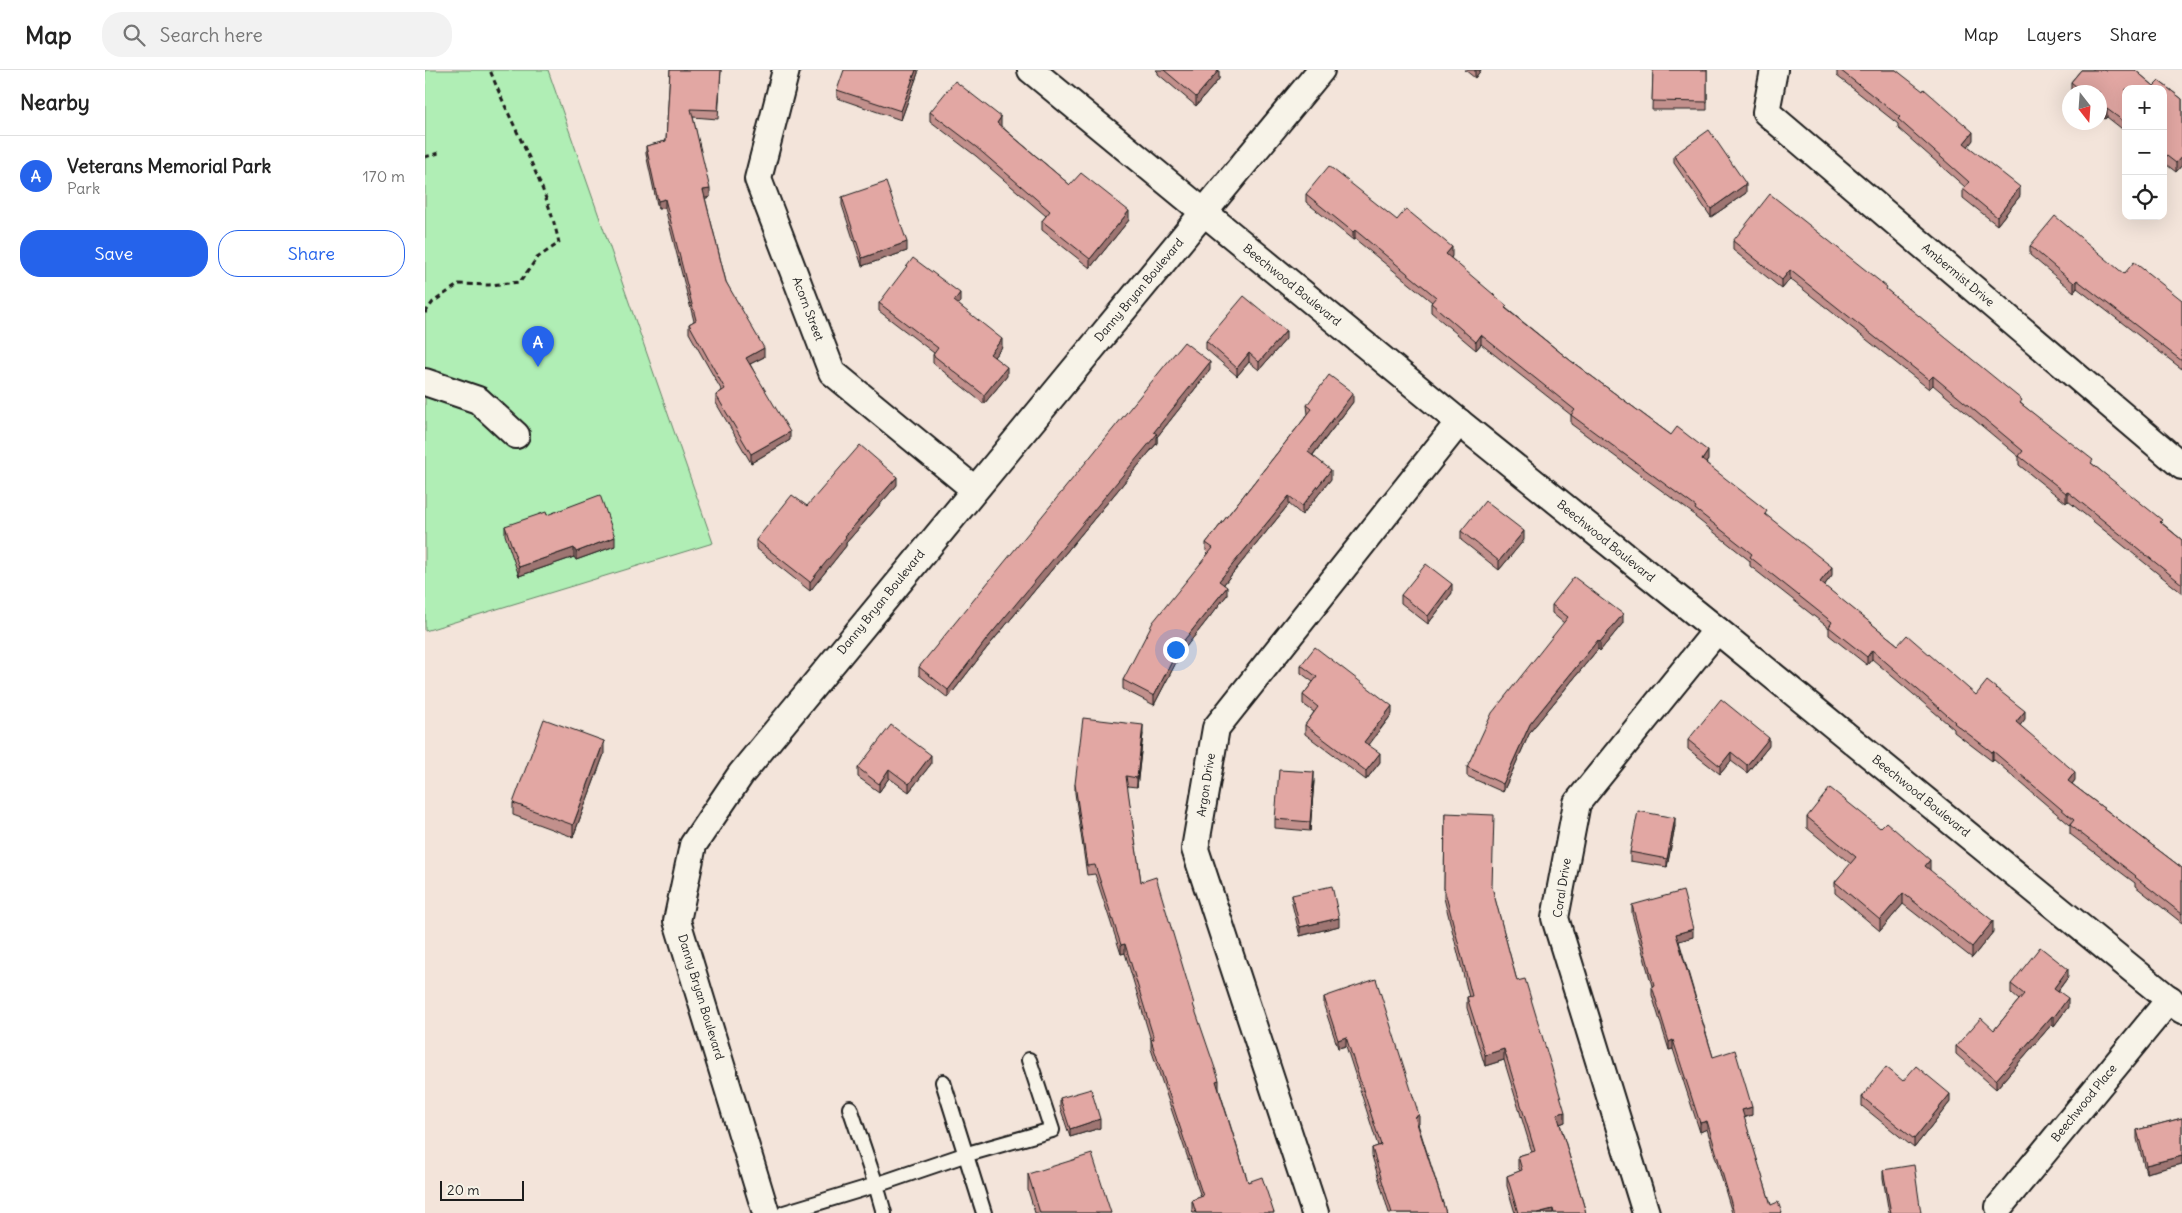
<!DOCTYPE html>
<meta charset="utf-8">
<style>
body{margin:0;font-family:Delius,sans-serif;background:#f2f2f2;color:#222}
.controls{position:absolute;right:15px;top:15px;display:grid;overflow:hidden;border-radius:10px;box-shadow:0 5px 20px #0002}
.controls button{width:45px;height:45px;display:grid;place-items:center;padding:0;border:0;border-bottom:1px solid #e0e0e0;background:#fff;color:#222;font:25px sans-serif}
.compass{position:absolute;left:1637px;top:15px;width:45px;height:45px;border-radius:50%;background:#fff;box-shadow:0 5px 20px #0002;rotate:163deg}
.scale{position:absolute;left:15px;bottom:12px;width:84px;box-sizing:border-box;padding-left:5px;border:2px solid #1c1c1c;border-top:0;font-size:14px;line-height:18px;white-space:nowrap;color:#1c1c1c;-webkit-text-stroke:4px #f7f3e8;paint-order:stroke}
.you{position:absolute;left:750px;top:579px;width:18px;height:18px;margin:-12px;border:4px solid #fff;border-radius:50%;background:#1a73e8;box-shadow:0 0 0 8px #1a73e833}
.badge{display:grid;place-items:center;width:32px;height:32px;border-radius:50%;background:#2563eb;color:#fff;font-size:16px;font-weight:700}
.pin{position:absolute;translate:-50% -41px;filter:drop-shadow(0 1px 2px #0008)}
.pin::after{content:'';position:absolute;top:26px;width:18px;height:15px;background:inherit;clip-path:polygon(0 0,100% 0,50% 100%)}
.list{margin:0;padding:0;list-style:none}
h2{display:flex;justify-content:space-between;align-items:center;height:65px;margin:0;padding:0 20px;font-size:21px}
h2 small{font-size:16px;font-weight:400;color:#767676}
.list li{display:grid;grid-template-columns:32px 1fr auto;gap:15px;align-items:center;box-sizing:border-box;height:80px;padding:0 20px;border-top:1px solid #e0e0e0}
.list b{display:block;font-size:19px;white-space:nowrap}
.list p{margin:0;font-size:16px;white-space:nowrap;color:#767676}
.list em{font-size:16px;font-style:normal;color:#767676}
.actions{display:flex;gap:10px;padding:15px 20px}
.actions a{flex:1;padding:11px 0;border:1px solid #2563eb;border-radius:20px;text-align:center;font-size:18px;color:#2563eb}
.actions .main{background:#2563eb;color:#fff}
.icon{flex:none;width:28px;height:28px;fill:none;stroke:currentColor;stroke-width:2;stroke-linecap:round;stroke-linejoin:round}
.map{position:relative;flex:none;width:1757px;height:1143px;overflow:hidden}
header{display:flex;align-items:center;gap:30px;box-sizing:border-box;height:70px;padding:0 25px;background:#fff;border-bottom:1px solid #e0e0e0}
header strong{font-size:24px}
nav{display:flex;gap:28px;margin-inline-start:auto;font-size:18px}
.search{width:350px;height:45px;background:#f2f2f2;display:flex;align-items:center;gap:12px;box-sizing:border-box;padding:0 18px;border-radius:20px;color:#767676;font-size:19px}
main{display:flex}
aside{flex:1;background:#fff}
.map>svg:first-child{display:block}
.green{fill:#b0eeb5;stroke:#668568}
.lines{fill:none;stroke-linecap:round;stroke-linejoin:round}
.lane-casing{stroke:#1c1c1c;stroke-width:18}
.street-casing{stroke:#1c1c1c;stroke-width:30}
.path{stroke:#1c1c1c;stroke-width:3;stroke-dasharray:5 4;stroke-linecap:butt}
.lane{stroke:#f7f3e8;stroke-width:14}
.street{stroke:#f7f3e8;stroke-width:26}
.wall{fill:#c2908c;stroke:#1c1c1c}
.shaded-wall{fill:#9e7572;stroke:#1c1c1c}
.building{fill:#e2a7a3;stroke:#1c1c1c}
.labels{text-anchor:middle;stroke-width:4.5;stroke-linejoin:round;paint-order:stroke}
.street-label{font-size:12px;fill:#1c1c1c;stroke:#f7f3e8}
</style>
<header>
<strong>Map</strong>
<div class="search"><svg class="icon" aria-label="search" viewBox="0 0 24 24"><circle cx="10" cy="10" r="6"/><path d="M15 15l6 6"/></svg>Search here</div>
<nav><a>Map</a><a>Layers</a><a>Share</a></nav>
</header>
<main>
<aside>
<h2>Nearby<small></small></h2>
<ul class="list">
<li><span class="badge">A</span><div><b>Veterans Memorial Park</b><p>Park</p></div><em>170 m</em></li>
</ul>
<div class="actions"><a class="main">Save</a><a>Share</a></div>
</aside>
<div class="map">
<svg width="1757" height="1143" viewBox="0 0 1757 1143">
<rect width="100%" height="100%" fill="#f3e4da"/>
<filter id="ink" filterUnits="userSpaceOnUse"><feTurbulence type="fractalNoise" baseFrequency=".02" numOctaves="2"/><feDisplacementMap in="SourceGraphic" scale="10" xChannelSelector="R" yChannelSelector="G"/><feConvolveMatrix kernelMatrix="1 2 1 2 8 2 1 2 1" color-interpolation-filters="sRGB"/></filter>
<g filter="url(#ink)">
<polygon class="green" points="0,0 123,0 288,473 0,561"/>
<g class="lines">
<defs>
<g id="lane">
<polyline points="518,1012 559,1143"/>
<polyline points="425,1038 451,1115 539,1085 627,1060 604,990"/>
<polyline points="359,1143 451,1115 459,1143"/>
</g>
<g id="street">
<polyline points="361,0 333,109 407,302 549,419"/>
<polyline points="606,0 1034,352 1292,560 1757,940"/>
<polyline points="1349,0 1341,42 1757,396"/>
<polyline points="0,312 53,330 91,365"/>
<polyline points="1574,1137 1745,929"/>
<polyline points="341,1143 252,851 268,775 316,704 896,0"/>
<polyline points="890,1143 770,779 791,658 1034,352"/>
<polyline points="1221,1143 1130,848 1152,733 1292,560"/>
</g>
</defs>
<use href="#lane" class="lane-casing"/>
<use href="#street" class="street-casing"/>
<g class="path">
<polyline points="0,87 17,82"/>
<path d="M0,243l8,-11 26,-18 30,1 31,-3 17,-24 22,-15c-13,-62 -47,-115 -69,-173"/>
</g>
<use href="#lane" class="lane"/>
<use href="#street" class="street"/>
</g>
<g class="wall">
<polygon points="245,0 296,0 293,49 268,47 285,127 280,128 301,212 339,287 325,294 365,370 326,393 291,333 291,325 297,321 264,263 264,254 269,251 240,138 233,139 221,84 221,76 241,71"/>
<polygon points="493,0 493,3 476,50 412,28 412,20"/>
<polygon points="731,0 793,0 794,9 771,36 733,4 733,2"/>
<polygon points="1040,0 1056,0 1050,8"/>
<polygon points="1228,0 1282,0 1282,40 1227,40"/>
<polygon points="1412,0 1471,0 1548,70 1543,76 1595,126 1572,155 1538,128 1538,119 1540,117 1473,58 1473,54 1412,6"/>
<polygon points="1656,0 1710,0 1729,16 1734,11 1757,29 1757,95 1751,102 1738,92 1738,19 1701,19 1701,62 1682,47 1680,49 1674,45 1674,22 1648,22 1646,21 1646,12"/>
<polygon points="505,42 576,56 645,115 704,150 665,198 617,160 617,151 621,146 551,86 505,51"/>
<polygon points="1249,85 1321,123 1286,147 1249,93"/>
<polygon points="881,124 972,150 1027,186 1026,188 1082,239 1146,291 1246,365 1283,390 1281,393 1342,446 1407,505 1399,516 1473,575 1551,625 1600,649 1595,655 1650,710 1647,714 1757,798 1757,853 1710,816 1710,813 1645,764 1645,755 1568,689 1567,691 1529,662 1529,659 1447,589 1442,595 1404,565 1404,558 1325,496 1325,491 1270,447 1270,445 1146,354 1146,345 1056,274 1051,280 1006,242 1006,233 1007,232 930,169 928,170 881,132"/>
<polygon points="417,127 482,181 437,196 417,135"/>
<polygon points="1308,171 1462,220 1757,470 1757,523 1643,431 1641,433 1594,395 1594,387 1508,315 1504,319 1365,209 1357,219 1308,180"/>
<polygon points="1605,176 1699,204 1757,230 1757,299 1652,218 1649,222 1605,185"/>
<polygon points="535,232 533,234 577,277 569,287 582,306 559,334 508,293 508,285 509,283 454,241 454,233"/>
<polygon points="861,269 834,300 824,292 812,306 781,279 781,271"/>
<polygon points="785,300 732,367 732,373 561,579 523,628 494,605 494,597"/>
<polygon points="928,332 888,385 906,409 877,445 864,434 799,514 802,525 756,583 729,635 698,619 698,610 783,483 781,481 781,473 883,344 882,335"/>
<polygon points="472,415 421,473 421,476 385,521 331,478 331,470 382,436"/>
<polygon points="80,456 190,476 151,490 149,487 94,506 80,465"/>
<polygon points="1036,461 1099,470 1074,500 1036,470"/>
<polygon points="1027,523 1003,554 976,533 976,525"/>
<polygon points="1127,535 1198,553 1175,581 1173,579 1105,662 1078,722 1042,706 1042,697 1139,553 1127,543"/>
<polygon points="876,595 967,644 944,675 955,692 941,710 880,664 880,655 889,642 878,634 878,625 888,612 876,603"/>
<polygon points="718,664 712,717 702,716 716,812 769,939 823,1112 849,1143 768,1143 767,1140 767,1130 776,1127 726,979 726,970 700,883 696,884 670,804 662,805 650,723 650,714"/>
<polygon points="1263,670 1344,676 1322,703 1306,691 1295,704 1263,679"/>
<polygon points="179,684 148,767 88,745 88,733"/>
<polygon points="506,694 484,722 464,708 454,722 433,707 433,698"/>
<polygon points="889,711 885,761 850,758 850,749"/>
<polygon points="1020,743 1067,818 1092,911 1140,1052 1135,1054 1161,1143 1090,1143 1082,1116 1082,1106 1095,1101 1093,1097 1093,1086 1107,1082 1079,990 1060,996 1042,938 1042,927 1044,927 1019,828"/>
<polygon points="1382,747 1505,801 1568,862 1547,888 1478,834 1455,861 1410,823 1410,812 1426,794 1382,758"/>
<polygon points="1250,756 1242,797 1205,791 1205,782"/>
<polygon points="867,825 914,856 875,866 867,834"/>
<polygon points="1207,835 1268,867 1254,871 1288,987 1327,1045 1319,1048 1346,1135 1357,1143 1307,1143 1282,1059 1275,1062 1248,979 1244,980 1227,925 1227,916 1207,844"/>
<polygon points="1643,907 1633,921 1643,937 1629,956 1627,954 1571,1019 1531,984 1531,976 1569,960 1594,930 1586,923 1586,914"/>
<polygon points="899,927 994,1054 993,1054 1021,1143 964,1143 947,1086 947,1078 953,1076 921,976 913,978 899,936"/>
<polygon points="1478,1011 1525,1032 1489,1078 1437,1036 1437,1027"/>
<polygon points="635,1028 675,1058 645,1067 635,1037"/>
<polygon points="1757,1048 1757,1094 1721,1103 1712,1069 1712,1060"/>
<polygon points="1458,1100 1496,1143 1464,1143 1458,1108"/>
<polygon points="603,1104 686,1143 610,1143 603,1120"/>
</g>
<g class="shaded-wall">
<polygon points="491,0 493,0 493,3 476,50 476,41"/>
<polygon points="794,0 794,9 771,36 771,27"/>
<polygon points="1050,0 1056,0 1050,8"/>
<polygon points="1682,39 1682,47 1680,49 1680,41"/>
<polygon points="576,47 576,56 572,61 572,53"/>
<polygon points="1548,62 1548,70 1539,82 1539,73"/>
<polygon points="1757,86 1757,95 1751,102 1751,93"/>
<polygon points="1321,114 1321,123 1286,147 1286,139"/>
<polygon points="1595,117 1595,126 1572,155 1572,147"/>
<polygon points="285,119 285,127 278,129 278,120"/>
<polygon points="240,129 240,138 233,139 233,131"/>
<polygon points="704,141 704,150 665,198 665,189"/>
<polygon points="930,160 930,169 928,170 928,162"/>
<polygon points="482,172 482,181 437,196 437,188"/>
<polygon points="1027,177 1027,186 1021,193 1021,184"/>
<polygon points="1365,200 1365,209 1357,219 1357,210"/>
<polygon points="1652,210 1652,218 1649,222 1649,213"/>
<polygon points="535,223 535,232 529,240 529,231"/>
<polygon points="861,261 861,269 834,300 834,292"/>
<polygon points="1056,265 1056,274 1051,280 1051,272"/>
<polygon points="577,269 577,277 565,292 565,284"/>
<polygon points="339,278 339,287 321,296 321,288"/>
<polygon points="824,283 824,292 812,306 812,298"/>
<polygon points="785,292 785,300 732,367 732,373 561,579 523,628 523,620 561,570"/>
<polygon points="582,297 582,306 559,334 559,325"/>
<polygon points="1508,306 1508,315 1504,319 1504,310"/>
<polygon points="928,323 928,332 883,391 883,382"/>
<polygon points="365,362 365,370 326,393 326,384"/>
<polygon points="1283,381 1283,390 1277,398 1277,390"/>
<polygon points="906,400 906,409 877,445 877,436"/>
<polygon points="472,407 472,415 421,473 421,476 385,521 385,512 420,466"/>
<polygon points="1643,422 1643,431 1641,433 1641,423"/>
<polygon points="864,426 864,434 794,520 794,511"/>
<polygon points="1099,461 1099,470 1074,500 1074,491"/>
<polygon points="190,467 190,476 151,490 151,482"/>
<polygon points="149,478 149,487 94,506 94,497"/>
<polygon points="1407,497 1407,505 1395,521 1395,512"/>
<polygon points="1027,514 1027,523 1003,554 1003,546"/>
<polygon points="802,517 802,525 756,583 729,635 729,626 756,574"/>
<polygon points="1198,544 1198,553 1175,581 1175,572"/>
<polygon points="1173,570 1173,579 1105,662 1078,722 1078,714 1105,654"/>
<polygon points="1447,580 1447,589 1442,595 1442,587"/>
<polygon points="967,636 967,644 939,680 939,672"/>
<polygon points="1600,641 1600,649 1591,661 1591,652"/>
<polygon points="718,655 718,664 712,717 712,708"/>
<polygon points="1344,668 1344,676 1322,703 1322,695"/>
<polygon points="179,671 179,684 148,767 148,755"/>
<polygon points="1568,681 1568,689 1567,691 1567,682"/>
<polygon points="1306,682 1306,691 1295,704 1295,696"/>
<polygon points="955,683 955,692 941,710 941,701"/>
<polygon points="506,685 506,694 484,722 484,714"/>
<polygon points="464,699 464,708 454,722 454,714"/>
<polygon points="889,702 889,711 885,761 885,752"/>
<polygon points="1650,702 1650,710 1643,719 1643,711"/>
<polygon points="1250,748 1250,756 1242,797 1242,789"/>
<polygon points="1505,790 1505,801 1500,796"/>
<polygon points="1478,823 1478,834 1455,861 1455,850"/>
<polygon points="914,848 914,856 875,866 875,857"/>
<polygon points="1568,851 1568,862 1547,888 1547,877"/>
<polygon points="1268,859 1268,867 1251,872 1251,864"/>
<polygon points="700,874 700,883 696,884 696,875"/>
<polygon points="1643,899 1643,907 1629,926 1629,918"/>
<polygon points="1643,928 1643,937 1629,956 1629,947"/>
<polygon points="1627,946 1627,954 1571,1019 1571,1010"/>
<polygon points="921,967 921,976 913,978 913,970"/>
<polygon points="1248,970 1248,979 1244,980 1244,972"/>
<polygon points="1079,979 1079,990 1060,996 1060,985"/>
<polygon points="794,1010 794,1019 791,1020 791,1011"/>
<polygon points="1525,1024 1525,1032 1489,1078 1489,1069"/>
<polygon points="1327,1037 1327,1045 1317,1048 1317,1040"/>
<polygon points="1140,1042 1140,1052 1132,1055 1132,1044"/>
<polygon points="994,1045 994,1054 990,1055 990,1047"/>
<polygon points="675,1049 675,1058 645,1067 645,1059"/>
<polygon points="1282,1051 1282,1059 1275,1062 1275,1053"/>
<polygon points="1757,1086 1757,1094 1721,1103 1721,1095"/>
<polygon points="1128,1139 1128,1143 1112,1143"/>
</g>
<g class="building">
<polygon points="245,0 296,0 293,40 266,39 285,119 278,120 301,212 339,278 321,288 365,362 326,384 291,325 300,319 264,254 271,250 240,129 233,131 221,76 241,71"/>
<polygon points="419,0 491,0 476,41 412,20"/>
<polygon points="739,0 794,0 771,27"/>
<polygon points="1228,0 1282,0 1282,32 1227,31"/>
<polygon points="1415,0 1471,0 1498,21 1499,19 1548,62 1539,73 1595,117 1572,147 1538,119 1544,112 1473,49 1475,47"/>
<polygon points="1656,0 1710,0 1729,16 1734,11 1757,29 1757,86 1751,93 1738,83 1738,19 1701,19 1701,53 1682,39 1680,41 1674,36 1674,22 1658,22 1646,12"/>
<polygon points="530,11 576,47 572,53 645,115 656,103 704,141 665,189 617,151 625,141 551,77 505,42"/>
<polygon points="1284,60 1321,114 1286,139 1249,85"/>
<polygon points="904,96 972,150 981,139 1027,177 1021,184 1082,236 1080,238 1146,291 1246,365 1252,357 1283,381 1277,390 1342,441 1340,444 1407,497 1395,512 1473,575 1482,565 1551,625 1562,611 1600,641 1591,652 1650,702 1643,711 1757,798 1757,844 1710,807 1711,806 1645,755 1649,750 1568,681 1567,682 1529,653 1530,652 1447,580 1442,587 1404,557 1407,552 1325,487 1327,484 1270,439 1271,437 1146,345 1150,340 1056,265 1051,272 1006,233 1011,227 930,160 928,162 881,124"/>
<polygon points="461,112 482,172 437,188 417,127"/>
<polygon points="1345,124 1462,217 1461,219 1597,330 1595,333 1668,390 1666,393 1737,450 1735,452 1757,470 1757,514 1643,422 1641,423 1594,386 1598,381 1508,306 1504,310 1365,200 1357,210 1308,171"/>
<polygon points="1630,146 1699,204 1709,192 1757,230 1757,291 1652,210 1649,213 1605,176"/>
<polygon points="488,188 535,223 529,231 577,269 565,284 582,297 559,325 508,285 513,278 454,233"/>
<polygon points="819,226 861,261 834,292 824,283 812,298 781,271"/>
<polygon points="759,272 785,292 729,362 732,364 561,570 523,620 494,597"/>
<polygon points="904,305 928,323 883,382 906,400 877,436 864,426 794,511 802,517 756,574 729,626 698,610 728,552 788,478 781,473 887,339 882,335"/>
<polygon points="435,375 472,407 420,466 421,467 385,512 331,470 367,425 382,436"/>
<polygon points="175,425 190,467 151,482 149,478 94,497 80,456 121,442 122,445"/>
<polygon points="1060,431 1099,461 1074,491 1036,461"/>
<polygon points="1001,494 1027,514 1003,546 976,525"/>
<polygon points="1149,507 1198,544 1175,572 1173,570 1105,654 1078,714 1042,697 1067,643 1143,547 1127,535"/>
<polygon points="890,577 967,636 939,672 955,683 941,701 880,655 893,637 878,625 892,607 876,595"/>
<polygon points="1296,629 1344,668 1322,695 1306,682 1295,696 1263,670"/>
<polygon points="658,648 718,655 712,708 701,706 716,812 731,807 769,934 768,934 794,1010 791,1011 823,1112 837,1107 849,1143 771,1143 767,1130 778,1126 726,970 729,969 700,874 696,875 670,795 662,796 650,714"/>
<polygon points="119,649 179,671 148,755 88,733"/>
<polygon points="466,655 506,685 484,714 464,699 454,714 433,698"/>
<polygon points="854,700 889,702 885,752 850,749"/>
<polygon points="1405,718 1455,758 1461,752 1505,790 1500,796 1568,851 1547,877 1478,823 1455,850 1410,812 1431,787 1382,747"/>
<polygon points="1213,741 1250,748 1242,789 1205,782"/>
<polygon points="1020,743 1069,745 1067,817 1092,911 1100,909 1140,1042 1132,1044 1161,1143 1129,1143 1128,1139 1112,1143 1093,1143 1082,1106 1097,1100 1093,1086 1110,1081 1079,979 1060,985 1042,927 1047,926 1019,818"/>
<polygon points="907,816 914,848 875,857 867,825"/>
<polygon points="1258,821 1268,859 1251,864 1288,987 1310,980 1327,1037 1317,1040 1346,1135 1353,1132 1357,1143 1309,1143 1282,1051 1275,1053 1248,970 1244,972 1227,916 1229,915 1207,835"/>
<polygon points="1615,877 1643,899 1629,918 1643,928 1629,947 1627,946 1571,1010 1531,976 1556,948 1569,960 1599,924 1586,914"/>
<polygon points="951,909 994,1045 990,1047 1021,1143 967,1143 947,1078 956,1075 921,967 913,970 899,927"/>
<polygon points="1491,996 1525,1024 1489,1069 1437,1027 1461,997 1478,1011"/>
<polygon points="666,1019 675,1049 645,1059 635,1028"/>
<polygon points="1757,1048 1757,1086 1721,1095 1712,1060"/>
<polygon points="667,1084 686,1143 615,1143 603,1104"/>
<polygon points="1489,1095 1496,1143 1466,1143 1458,1100"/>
</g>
</g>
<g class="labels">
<g class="street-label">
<text transform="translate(1533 205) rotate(40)" y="4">Ambermist Drive</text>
<text transform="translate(867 215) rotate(39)" y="4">Beechwood Boulevard</text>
<text transform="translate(714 220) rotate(-50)" y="4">Danny Bryan Boulevard</text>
<text transform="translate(383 239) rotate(69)" y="4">Acorn Street</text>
<text transform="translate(1181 471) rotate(39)" y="4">Beechwood Boulevard</text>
<text transform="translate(456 532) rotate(-51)" y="4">Danny Bryan Boulevard</text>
<text transform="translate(781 715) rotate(-81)" y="4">Argon Drive</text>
<text transform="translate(1496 726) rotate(39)" y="4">Beechwood Boulevard</text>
<text transform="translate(1137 818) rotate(-81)" y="4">Coral Drive</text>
<text transform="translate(276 927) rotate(73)" y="4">Danny Bryan Boulevard</text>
<text transform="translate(1659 1033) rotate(-51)" y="4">Beechwood Place</text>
</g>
</g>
</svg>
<div class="controls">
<button>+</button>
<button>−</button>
<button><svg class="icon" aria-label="locate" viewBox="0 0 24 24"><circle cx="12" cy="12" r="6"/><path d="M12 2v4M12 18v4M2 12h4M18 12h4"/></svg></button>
</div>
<svg class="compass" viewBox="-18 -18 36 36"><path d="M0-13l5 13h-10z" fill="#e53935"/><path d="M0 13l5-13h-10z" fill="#767676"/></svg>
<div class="scale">20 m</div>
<div class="you"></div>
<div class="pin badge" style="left:113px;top:297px">A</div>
</div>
</main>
